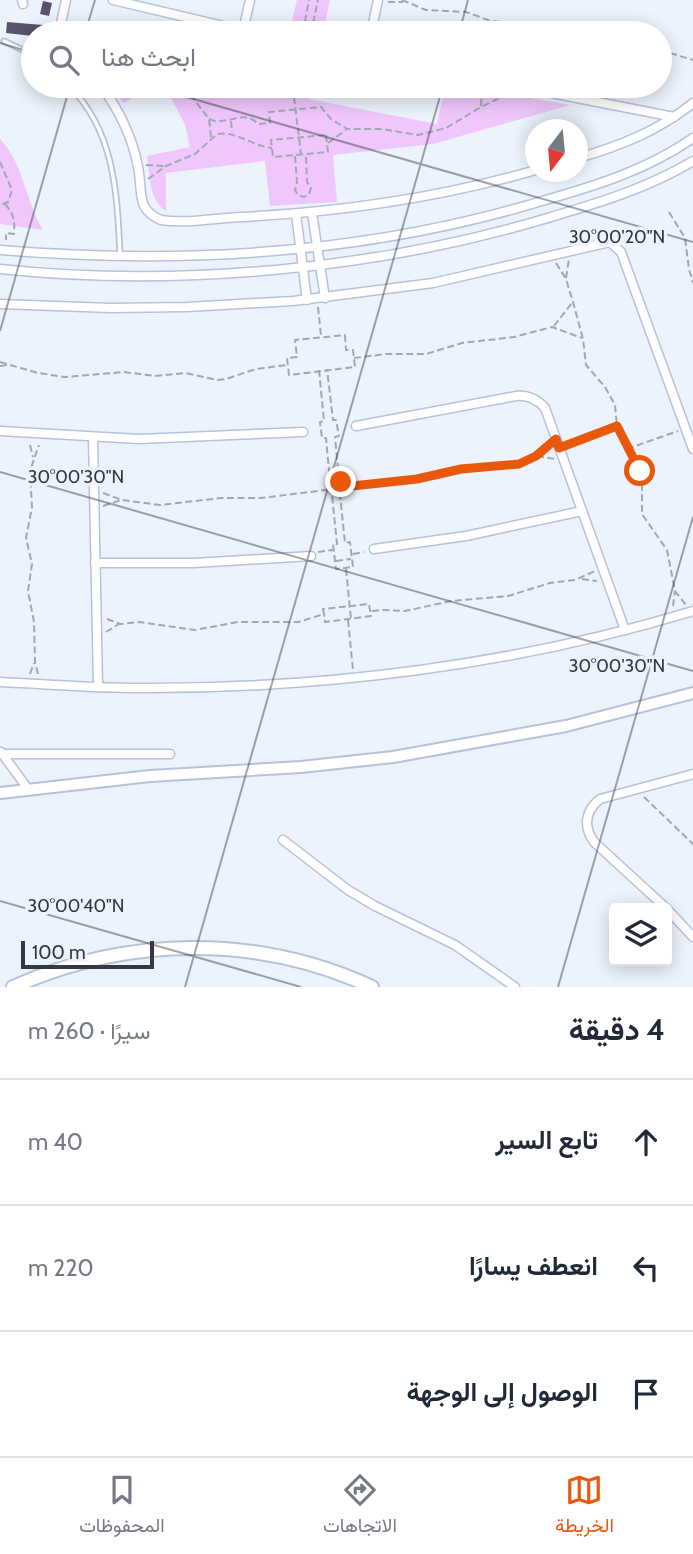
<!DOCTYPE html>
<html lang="ar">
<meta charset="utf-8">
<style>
body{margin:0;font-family:Cabin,Vazirmatn,sans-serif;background:#f6f6f7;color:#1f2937;direction:rtl}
.controls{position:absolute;right:21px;bottom:21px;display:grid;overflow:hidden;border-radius:7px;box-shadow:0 4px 18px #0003}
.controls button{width:63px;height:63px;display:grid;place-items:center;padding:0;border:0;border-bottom:2px solid #e0e1e3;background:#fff;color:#1f2937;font:35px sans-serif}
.compass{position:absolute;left:525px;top:119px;width:63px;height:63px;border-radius:50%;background:#fff;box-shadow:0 4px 18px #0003;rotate:196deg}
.scale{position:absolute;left:21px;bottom:18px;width:133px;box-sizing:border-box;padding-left:7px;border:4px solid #333842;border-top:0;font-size:19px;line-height:24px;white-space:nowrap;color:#333842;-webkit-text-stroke:5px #edf3fd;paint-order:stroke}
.stop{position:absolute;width:21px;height:21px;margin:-16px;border:5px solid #ea580c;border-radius:50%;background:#fff}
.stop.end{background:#ea580c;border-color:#fff;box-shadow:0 2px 7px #0008}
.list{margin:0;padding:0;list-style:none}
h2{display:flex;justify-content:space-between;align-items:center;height:91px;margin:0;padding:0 28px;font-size:30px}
h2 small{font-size:23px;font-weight:400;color:#747a83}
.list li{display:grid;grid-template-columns:46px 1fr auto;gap:21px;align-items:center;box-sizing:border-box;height:126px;padding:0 28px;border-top:2px solid #e0e1e3}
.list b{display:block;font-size:26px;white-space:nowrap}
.list em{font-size:23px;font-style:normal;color:#747a83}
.icon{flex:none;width:38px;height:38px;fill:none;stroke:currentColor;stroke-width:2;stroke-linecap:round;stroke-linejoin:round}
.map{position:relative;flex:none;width:693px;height:987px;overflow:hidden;direction:ltr}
.search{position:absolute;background:#fff;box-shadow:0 4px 18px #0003;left:21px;right:21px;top:21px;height:77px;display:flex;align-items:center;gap:18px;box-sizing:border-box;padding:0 24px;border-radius:38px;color:#747a83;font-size:26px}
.sheet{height:469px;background:#fff}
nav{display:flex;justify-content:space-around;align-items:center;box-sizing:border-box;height:98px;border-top:2px solid #e0e1e3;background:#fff;font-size:19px;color:#747a83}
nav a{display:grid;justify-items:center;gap:4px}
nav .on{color:#ea580c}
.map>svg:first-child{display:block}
.green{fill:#f0c7fc}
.building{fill:#57546b}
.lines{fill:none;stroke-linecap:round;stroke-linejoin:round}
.service-casing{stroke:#b5c2da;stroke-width:7}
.minor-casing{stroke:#b5c2da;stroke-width:11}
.secondary-casing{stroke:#b5c2da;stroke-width:14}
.trunk-casing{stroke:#b5c2da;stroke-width:16}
.path{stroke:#a2a7b1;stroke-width:2;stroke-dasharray:7 3.5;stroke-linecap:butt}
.service{stroke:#fff;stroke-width:3.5}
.minor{stroke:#fff;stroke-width:8}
.secondary{stroke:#fff;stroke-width:10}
.trunk{stroke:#fff;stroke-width:12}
.route{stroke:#ea580c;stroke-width:9}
.ticks{fill:none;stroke:#333842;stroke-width:2;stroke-opacity:0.45}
.ticks-label{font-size:18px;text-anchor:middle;fill:#333842;stroke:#edf3fd;stroke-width:7;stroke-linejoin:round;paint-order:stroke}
</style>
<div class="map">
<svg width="693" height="987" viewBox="0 0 693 987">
<rect width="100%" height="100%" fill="#edf3fd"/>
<g class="green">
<polygon points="297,0 330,0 323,33 289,33"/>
<polygon points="109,86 153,86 124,103"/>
<path d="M165,86h83l27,7 2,-7h34l-2,13 128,25 8,-38h18l107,19 -137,39 -100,11 4,47 -67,4 -5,-45 -99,12v38c-17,-10 -16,-36 -19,-55l43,-9 -5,-22z"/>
<path d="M0,139c23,23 26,63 43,91l-43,-6z"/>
</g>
<g class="building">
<polygon points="43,1 52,3 49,16 40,14"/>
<polygon points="7,22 43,25 42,33 33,33 33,36 6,33"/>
</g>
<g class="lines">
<defs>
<g id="service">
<polyline points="4,41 33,55"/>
<path d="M69,86c46,45 48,108 51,168"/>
</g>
<g id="minor">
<polyline points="22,0 23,4"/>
<polyline points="113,0 253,33"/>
<polyline points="243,31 250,0"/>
<polyline points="59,33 66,0"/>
<polyline points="371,33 378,0"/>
<path d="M101,86c18,23 32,53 37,81 3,12 1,27 6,39 4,7 10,11 17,14 25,4 55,-2 80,-3 101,-5 198,-19 295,-47"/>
<polyline points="516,86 674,117"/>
<path d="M578,158c42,-12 80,-27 115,-55"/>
<polyline points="312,213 325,298"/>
<polyline points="296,214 307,300"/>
<path d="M0,250c182,15 367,4 542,-49 53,-15 105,-31 151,-63"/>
<path d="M0,269c179,19 379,0 551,-52 50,-15 97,-29 142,-56"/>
<polyline points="0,304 111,308 187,307 293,301 433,283 610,242 621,252 693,449"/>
<path d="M356,426l160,-30c12,-1 21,3 29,12l80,222"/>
<polyline points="0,431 139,439 303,432"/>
<polyline points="93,438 98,686"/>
<polyline points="374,549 466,536 582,511"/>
<polyline points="95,563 194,563 311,556"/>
<path d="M0,682c46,2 92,6 138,6 186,1 377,-23 555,-77"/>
<polyline points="1,752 28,789"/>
<polyline points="0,754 170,754"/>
<polyline points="283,840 348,890 375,906 455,945 515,987"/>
<path d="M666,908l-72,-66c-11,-16 -9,-31 6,-43l93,-25"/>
<polyline points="667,909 693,937"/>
</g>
<polyline id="secondary" points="0,793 150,776 301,767 393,757 566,726 693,693"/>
<path id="trunk" d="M13,987c114,-51 245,-53 359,0"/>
</defs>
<use href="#service" class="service-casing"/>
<use href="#minor" class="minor-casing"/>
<use href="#secondary" class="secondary-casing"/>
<use href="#trunk" class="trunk-casing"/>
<g class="path">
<polyline points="402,0 426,10 466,12 491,21 529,24 551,33"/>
<polyline points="388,2 403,2"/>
<polyline points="303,32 309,0"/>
<polyline points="298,33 299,31 308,33"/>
<polyline points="311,33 318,0"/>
<polyline points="562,33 579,31 588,33"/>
<polyline points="660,50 693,60"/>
<polyline points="184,86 209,119 211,137"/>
<polyline points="290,86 289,93 294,97 300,93 299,86"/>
<polyline points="294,97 301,154"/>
<polyline points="481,106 482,86"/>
<path d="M209,119c17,8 35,-11 49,5l12,-1 -1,-11 52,-5 10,12 16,10h35l36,6 28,-7 35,-21 29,-14"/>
<polyline points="231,121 232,132"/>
<polygon points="326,135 328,152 273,157 271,140"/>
<polyline points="328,143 346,130"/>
<polyline points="295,156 297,183 295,190 298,195 304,197 309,194 311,188 307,182 306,154"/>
<polyline points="0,162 12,190 8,202 0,205"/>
<polyline points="146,165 165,166"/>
<path d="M148,179l18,-13 29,-12 22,-20c20,-3 35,12 55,14"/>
<path d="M5,204c9,10 10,17 9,30l-8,-1v7"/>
<polyline points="669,212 685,238 689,269 693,283"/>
<polyline points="556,263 566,279 573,302 583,339 586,365 605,387 615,405 617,426 640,471 642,485 642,514 667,550 675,591 686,605"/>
<polyline points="566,278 569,259"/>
<polyline points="318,307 321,336"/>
<polyline points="554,326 572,303"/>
<polygon points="345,335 346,350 353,350 355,367 289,375 287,358 297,357 295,340"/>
<polyline points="354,358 386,354 426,354 462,343 514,337 552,327 582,338"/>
<polyline points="0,362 38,373 65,377 124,372 155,376 185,373 217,380 226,379 256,369 287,365"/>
<polyline points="0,366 8,365"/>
<polyline points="319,370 324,421 320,422 322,438 326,438 330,481 327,489 332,495 337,544 333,544 336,569 353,567 350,542 345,543 340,495 343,487 339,480 335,437 339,436 336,420 333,420 327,369"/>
<polyline points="30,445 33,457"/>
<polyline points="566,446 617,427"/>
<polyline points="627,449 678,431"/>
<polyline points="537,456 555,459"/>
<polyline points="343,487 417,479 461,469 519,464 531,459 550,444"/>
<polyline points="103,493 122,500 160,505 221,498 261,498 326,490"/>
<polyline points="103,506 121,500"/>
<polyline points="318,552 333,550"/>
<polyline points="353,554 364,552"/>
<polyline points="336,561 351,559"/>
<polyline points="346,569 351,619"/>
<polyline points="582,579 597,581"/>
<polyline points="673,606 675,591"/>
<polyline points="372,611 381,610 405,611 451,601 508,596 550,583 575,580 595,571"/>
<polyline points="107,619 120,624 140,622 195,630 238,622 298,622 324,614 323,609 369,604 371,616 325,622 324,614"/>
<polyline points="348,620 353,670"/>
<polyline points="106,632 119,624"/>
<polyline points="30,674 34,663"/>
<polyline points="38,674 35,662 34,622 28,591 32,564 26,538 32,507 30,471 39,445"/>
<polyline points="644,797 693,844"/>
</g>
<use href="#service" class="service"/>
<use href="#minor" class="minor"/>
<use href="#secondary" class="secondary"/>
<use href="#trunk" class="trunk"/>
</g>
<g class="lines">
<polyline class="route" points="341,482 343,487 417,479 461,469 519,464 536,456 556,439 559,448 617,426 640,471"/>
</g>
<path class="ticks" d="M85,33l10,-33M459,33l9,-33M0,43l33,10M148,86l545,156M0,331l70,-245M0,472l693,199M0,901l301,86M185,987l258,-901M558,987l135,-470"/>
<g class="ticks-label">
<text x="617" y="243">30°00'20"N</text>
<text x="76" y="483">30°00'30"N</text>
<text x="617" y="672">30°00'30"N</text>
<text x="76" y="912">30°00'40"N</text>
</g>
</svg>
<div class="controls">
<button><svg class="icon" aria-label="layers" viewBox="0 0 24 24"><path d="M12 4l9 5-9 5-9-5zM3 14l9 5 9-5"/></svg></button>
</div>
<svg class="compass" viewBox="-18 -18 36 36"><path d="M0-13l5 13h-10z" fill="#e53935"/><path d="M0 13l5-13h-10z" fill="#747a83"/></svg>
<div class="scale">100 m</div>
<div class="stop" style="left:640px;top:471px"></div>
<div class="stop end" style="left:341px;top:482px"></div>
<div class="search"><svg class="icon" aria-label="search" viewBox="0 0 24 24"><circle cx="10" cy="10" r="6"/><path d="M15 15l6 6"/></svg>ابحث هنا</div>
</div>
<section class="sheet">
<h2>4 دقيقة<small>سيرًا · 260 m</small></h2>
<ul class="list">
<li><svg class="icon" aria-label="ahead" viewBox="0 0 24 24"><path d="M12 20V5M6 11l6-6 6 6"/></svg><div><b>تابع السير</b></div><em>40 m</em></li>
<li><svg class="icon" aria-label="left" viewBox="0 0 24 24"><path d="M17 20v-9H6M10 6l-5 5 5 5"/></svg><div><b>انعطف يسارًا</b></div><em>220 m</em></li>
<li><svg class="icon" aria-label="arrive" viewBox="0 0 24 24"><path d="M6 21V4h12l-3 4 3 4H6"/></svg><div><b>الوصول إلى الوجهة</b></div></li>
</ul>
</section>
<nav>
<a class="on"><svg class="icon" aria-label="map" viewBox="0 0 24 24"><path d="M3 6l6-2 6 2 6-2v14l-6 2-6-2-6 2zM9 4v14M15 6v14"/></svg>الخريطة</a>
<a><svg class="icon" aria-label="directions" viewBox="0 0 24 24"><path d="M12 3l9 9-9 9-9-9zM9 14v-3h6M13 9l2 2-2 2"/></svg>الاتجاهات</a>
<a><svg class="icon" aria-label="saved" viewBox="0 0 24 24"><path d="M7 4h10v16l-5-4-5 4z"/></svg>المحفوظات</a>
</nav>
